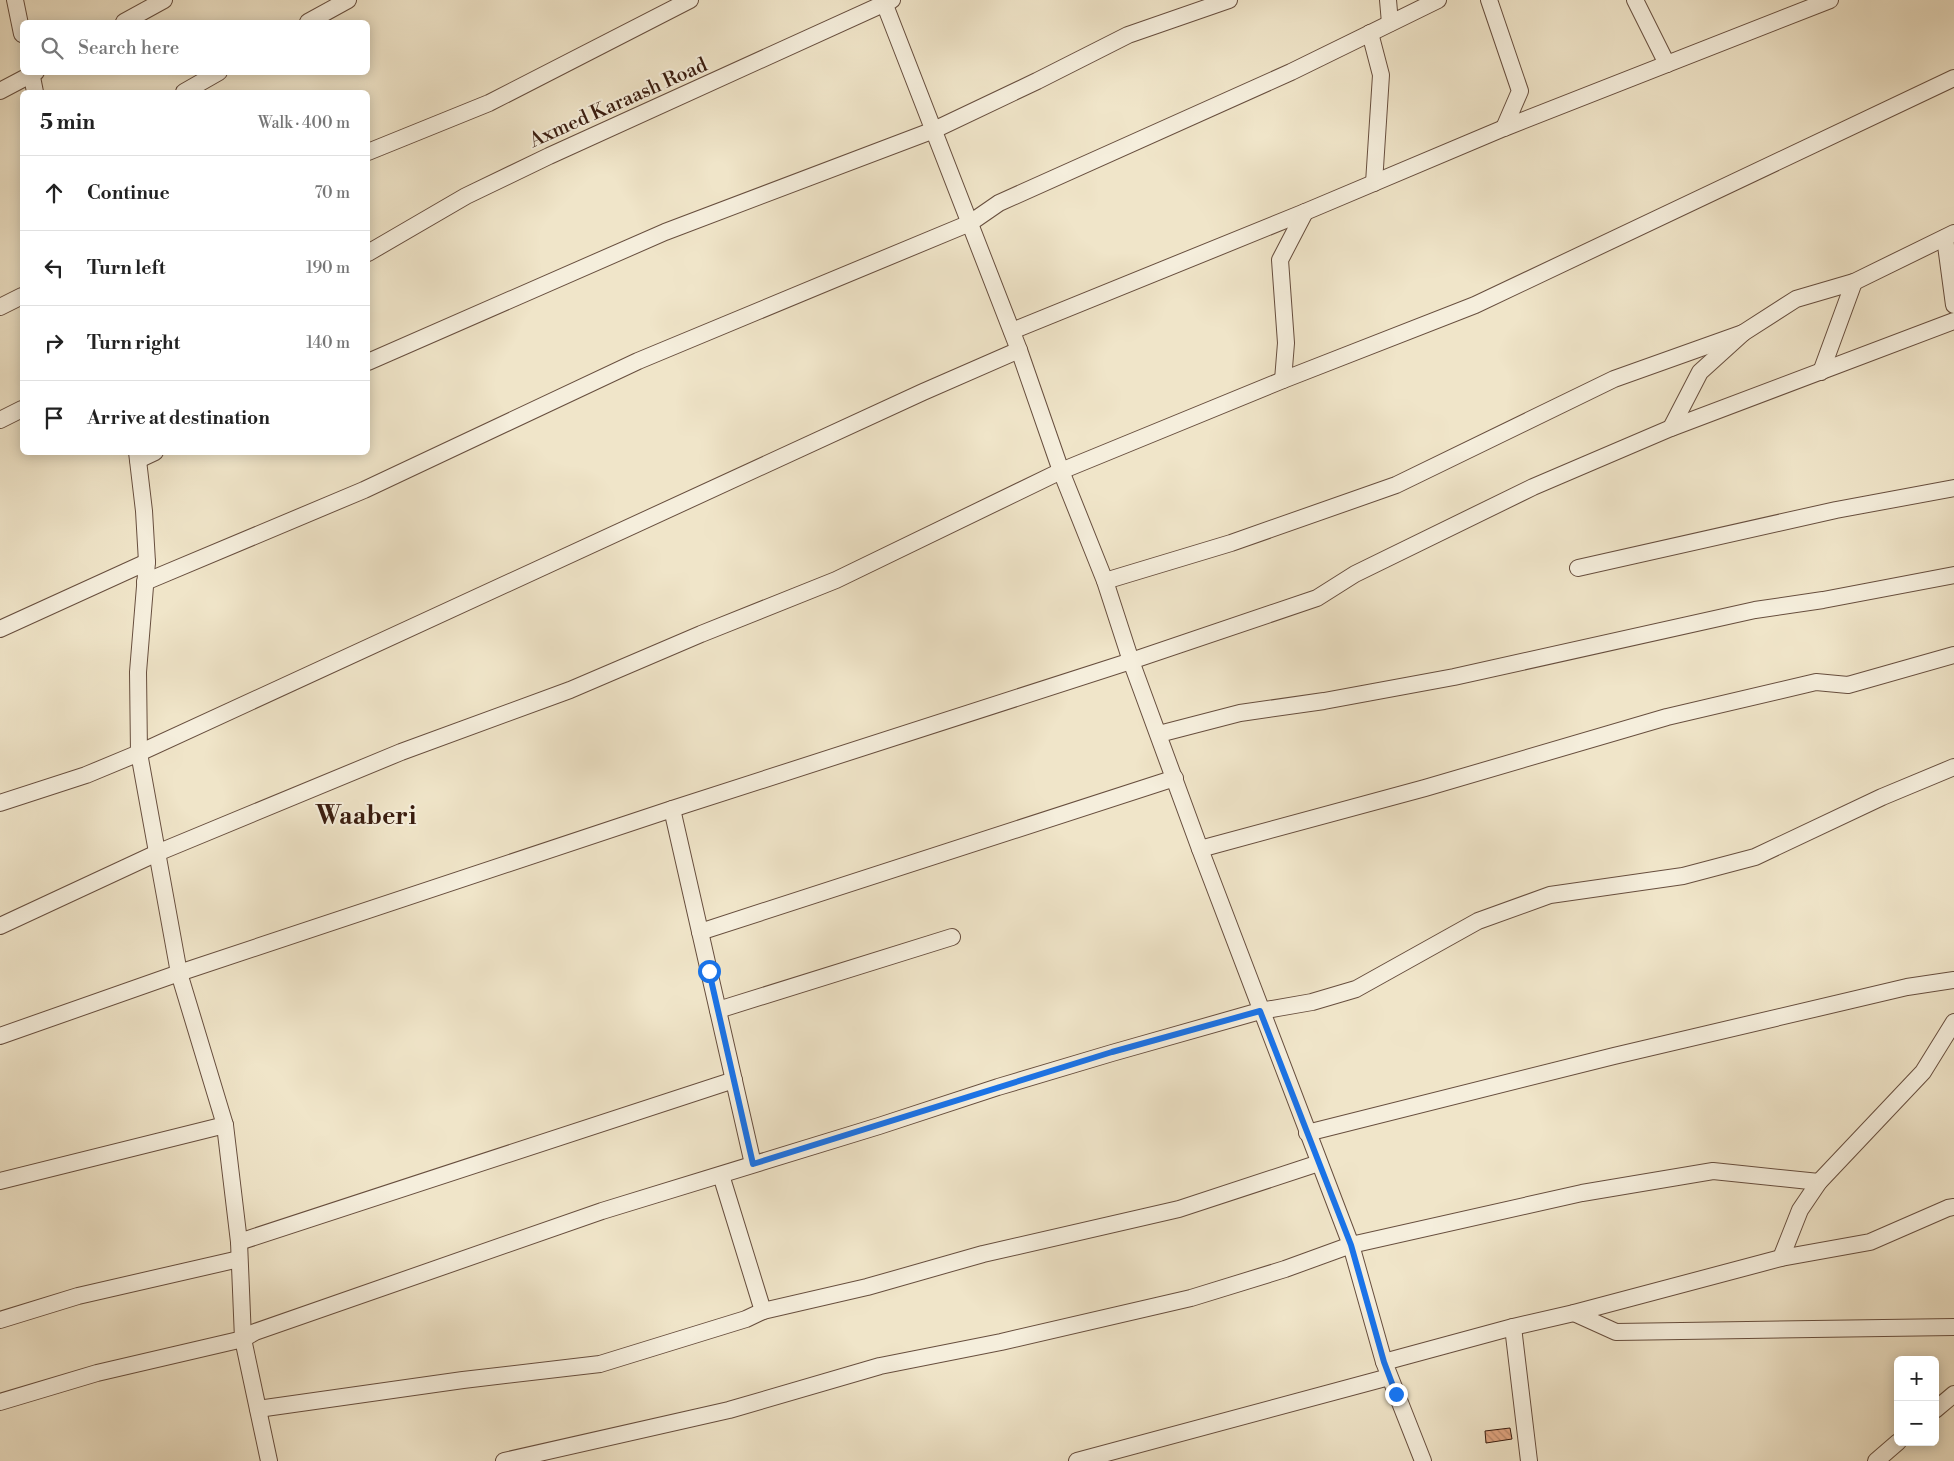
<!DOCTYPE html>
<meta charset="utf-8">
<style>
body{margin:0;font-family:"Libre Bodoni",serif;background:#f2f2f2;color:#222}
.controls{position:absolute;right:15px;bottom:15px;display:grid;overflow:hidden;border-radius:8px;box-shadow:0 2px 12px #0003}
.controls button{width:45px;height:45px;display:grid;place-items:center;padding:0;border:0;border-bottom:1px solid #e0e0e0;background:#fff;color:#222;font:25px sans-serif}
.stop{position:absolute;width:15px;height:15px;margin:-11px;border:4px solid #1a73e8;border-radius:50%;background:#fff}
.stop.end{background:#1a73e8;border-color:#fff;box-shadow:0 1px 5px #0008}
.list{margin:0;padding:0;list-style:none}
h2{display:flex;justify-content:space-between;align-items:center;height:65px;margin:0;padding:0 20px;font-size:21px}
h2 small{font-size:16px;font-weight:400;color:#767676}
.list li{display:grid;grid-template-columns:32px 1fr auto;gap:15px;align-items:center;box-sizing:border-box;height:75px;padding:0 20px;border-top:1px solid #e0e0e0}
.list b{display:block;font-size:19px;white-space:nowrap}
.list em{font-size:16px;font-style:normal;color:#767676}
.icon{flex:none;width:28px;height:28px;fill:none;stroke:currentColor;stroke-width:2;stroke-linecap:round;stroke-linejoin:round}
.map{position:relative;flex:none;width:1954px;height:1461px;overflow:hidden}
.search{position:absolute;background:#fff;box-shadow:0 2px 12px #0003;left:20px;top:20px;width:350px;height:55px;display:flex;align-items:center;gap:12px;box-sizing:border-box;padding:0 18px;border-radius:8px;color:#767676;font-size:19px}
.panel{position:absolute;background:#fff;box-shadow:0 2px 12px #0003;left:20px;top:90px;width:350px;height:365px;border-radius:8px}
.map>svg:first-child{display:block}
.building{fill:url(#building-back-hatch);stroke:#391c0f}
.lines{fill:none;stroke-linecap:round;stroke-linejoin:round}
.street-casing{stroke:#674e3e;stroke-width:18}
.street{stroke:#f5eedc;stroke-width:16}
.route{stroke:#1a73e8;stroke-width:6}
.labels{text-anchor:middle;stroke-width:4;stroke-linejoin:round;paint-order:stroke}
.street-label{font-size:20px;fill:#391c0f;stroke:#f5eedc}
.district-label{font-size:25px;font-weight:bold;fill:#391c0f;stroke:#f5eedc}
</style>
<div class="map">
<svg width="1954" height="1461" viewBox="0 0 1954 1461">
<defs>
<pattern id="building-back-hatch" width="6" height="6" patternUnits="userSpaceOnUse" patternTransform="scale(1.25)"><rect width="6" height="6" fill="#e3a884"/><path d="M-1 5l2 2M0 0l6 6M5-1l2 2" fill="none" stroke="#b9886a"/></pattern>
</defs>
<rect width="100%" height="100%" fill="#f0e5c9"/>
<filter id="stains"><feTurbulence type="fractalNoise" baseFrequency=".004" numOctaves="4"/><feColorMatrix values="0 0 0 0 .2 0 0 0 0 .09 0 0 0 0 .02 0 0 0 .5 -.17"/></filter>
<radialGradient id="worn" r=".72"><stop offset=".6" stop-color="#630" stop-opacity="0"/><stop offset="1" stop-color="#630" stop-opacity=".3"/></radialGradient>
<polygon class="building" points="1510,1428 1512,1439 1486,1443 1485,1431"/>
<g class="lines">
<defs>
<g id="street">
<polyline points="15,0 22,34"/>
<polyline points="883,0 1019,350 1061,471 1105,581 1131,661 1200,849 1351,1245 1384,1362 1423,1461"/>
<polyline points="1388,0 1390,23"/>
<polyline points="1489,0 1520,91 1504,128"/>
<polyline points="1635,0 1667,64"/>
<polyline points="124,22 164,0"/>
<polyline points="308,22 348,0"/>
<polyline points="1370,33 1381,75 1374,183"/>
<polyline points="31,72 35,92"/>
<polyline points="0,91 36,72"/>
<polyline points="184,92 219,72"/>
<polyline points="368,152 489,103 690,0"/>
<polyline points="1945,238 1954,305"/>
<polyline points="368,253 466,196 549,156 892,0"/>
<polyline points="0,307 22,296"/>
<polyline points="1012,331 1305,212 1504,128 1830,0"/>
<polyline points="368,362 665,232 934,130 1037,81 1128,35 1229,0"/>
<polyline points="1821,372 1854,282"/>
<polyline points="1283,380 1286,343 1280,260 1305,212"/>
<polyline points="0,420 22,409"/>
<polyline points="1671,428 1700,372 1743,333 1796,299 1854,282 1954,233"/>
<polyline points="137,452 144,511 147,562 138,672 139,753 179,973 225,1125 239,1242 243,1339 269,1461"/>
<polyline points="138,460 155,452"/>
<polyline points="1578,568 1836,510 1954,488"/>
<polyline points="1105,581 1231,543 1396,485 1614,379 1743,333"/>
<polyline points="145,582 364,490 638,361 970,223 999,203 1291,72 1438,0"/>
<polyline points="0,629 147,562"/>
<polyline points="1159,734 1240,713 1324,701 1454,677 1755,610 1823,600 1954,575"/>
<polyline points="0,803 86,775 139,753 923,392 1019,350"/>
<polyline points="672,809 753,1164"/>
<polyline points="1200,849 1425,788 1667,717 1816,682 1848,685 1954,655"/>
<polyline points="0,926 157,853 401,752 570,690 701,634 836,580 1061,471 1283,380 1475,305 1954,78"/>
<polyline points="700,932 1175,778"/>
<polyline points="718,1010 952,937"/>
<polyline points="0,1036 179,973 672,809 1131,661 1317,598 1355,574 1533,487 1671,428 1954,321"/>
<polyline points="1307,1133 1614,1056 1907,987 1954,980"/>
<polyline points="0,1181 225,1125"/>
<polyline points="239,1242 734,1080"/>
<polyline points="1781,1258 1800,1210 1819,1182 1923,1072 1954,1022"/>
<polyline points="763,1311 867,1287 983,1254 1179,1209 1319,1163"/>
<polyline points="1574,1313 1616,1332 1954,1327"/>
<polyline points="0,1320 78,1296 239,1259"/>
<polyline points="1513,1327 1529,1461"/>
<polyline points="1384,1362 1513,1327 1574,1313 1781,1258 1870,1242 1948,1208 1954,1207"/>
<polyline points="0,1402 97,1373 243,1339 255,1332 602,1211 879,1126 998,1087 1112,1053 1260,1011 1312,1002 1356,989 1478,921 1550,895 1683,876 1755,857 1882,797 1954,767"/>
<polyline points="258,1409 463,1380 600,1364 746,1319 763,1311 721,1175"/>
<polyline points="1935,1410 1954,1394"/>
<polyline points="504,1461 729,1410 880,1366 1001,1342 1191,1298 1285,1269 1351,1245 1582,1193 1713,1171 1819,1182"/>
<polyline points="1077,1461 1389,1377"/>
<polyline points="1876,1461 1898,1442"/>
</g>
</defs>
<use href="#street" class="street-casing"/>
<use href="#street" class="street"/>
</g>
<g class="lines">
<polyline class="route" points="709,971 753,1164 1112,1052 1260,1011 1351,1245 1384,1362 1396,1394"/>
</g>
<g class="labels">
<g class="street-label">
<text transform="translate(618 102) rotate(-24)" y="7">Axmed Karaash Road</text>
</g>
<g class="district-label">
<text x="366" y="824">Waaberi</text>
</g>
</g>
<rect width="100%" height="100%" filter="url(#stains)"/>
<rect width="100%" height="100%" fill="url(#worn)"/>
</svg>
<div class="controls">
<button>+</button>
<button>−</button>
</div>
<div class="stop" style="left:709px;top:971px"></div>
<div class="stop end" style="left:1396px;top:1394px"></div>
<div class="search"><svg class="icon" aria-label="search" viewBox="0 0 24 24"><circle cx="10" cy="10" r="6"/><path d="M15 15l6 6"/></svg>Search here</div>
<section class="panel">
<h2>5 min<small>Walk · 400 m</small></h2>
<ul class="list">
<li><svg class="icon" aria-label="ahead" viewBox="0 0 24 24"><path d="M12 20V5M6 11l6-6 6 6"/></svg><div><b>Continue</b></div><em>70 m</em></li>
<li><svg class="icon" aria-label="left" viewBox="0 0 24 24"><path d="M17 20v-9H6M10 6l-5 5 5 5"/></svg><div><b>Turn left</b></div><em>190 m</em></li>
<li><svg class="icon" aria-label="right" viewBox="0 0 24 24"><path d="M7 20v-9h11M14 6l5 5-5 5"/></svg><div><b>Turn right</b></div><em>140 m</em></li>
<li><svg class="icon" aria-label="arrive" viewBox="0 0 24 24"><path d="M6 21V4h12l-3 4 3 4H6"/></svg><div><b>Arrive at destination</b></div></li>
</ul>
</section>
</div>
